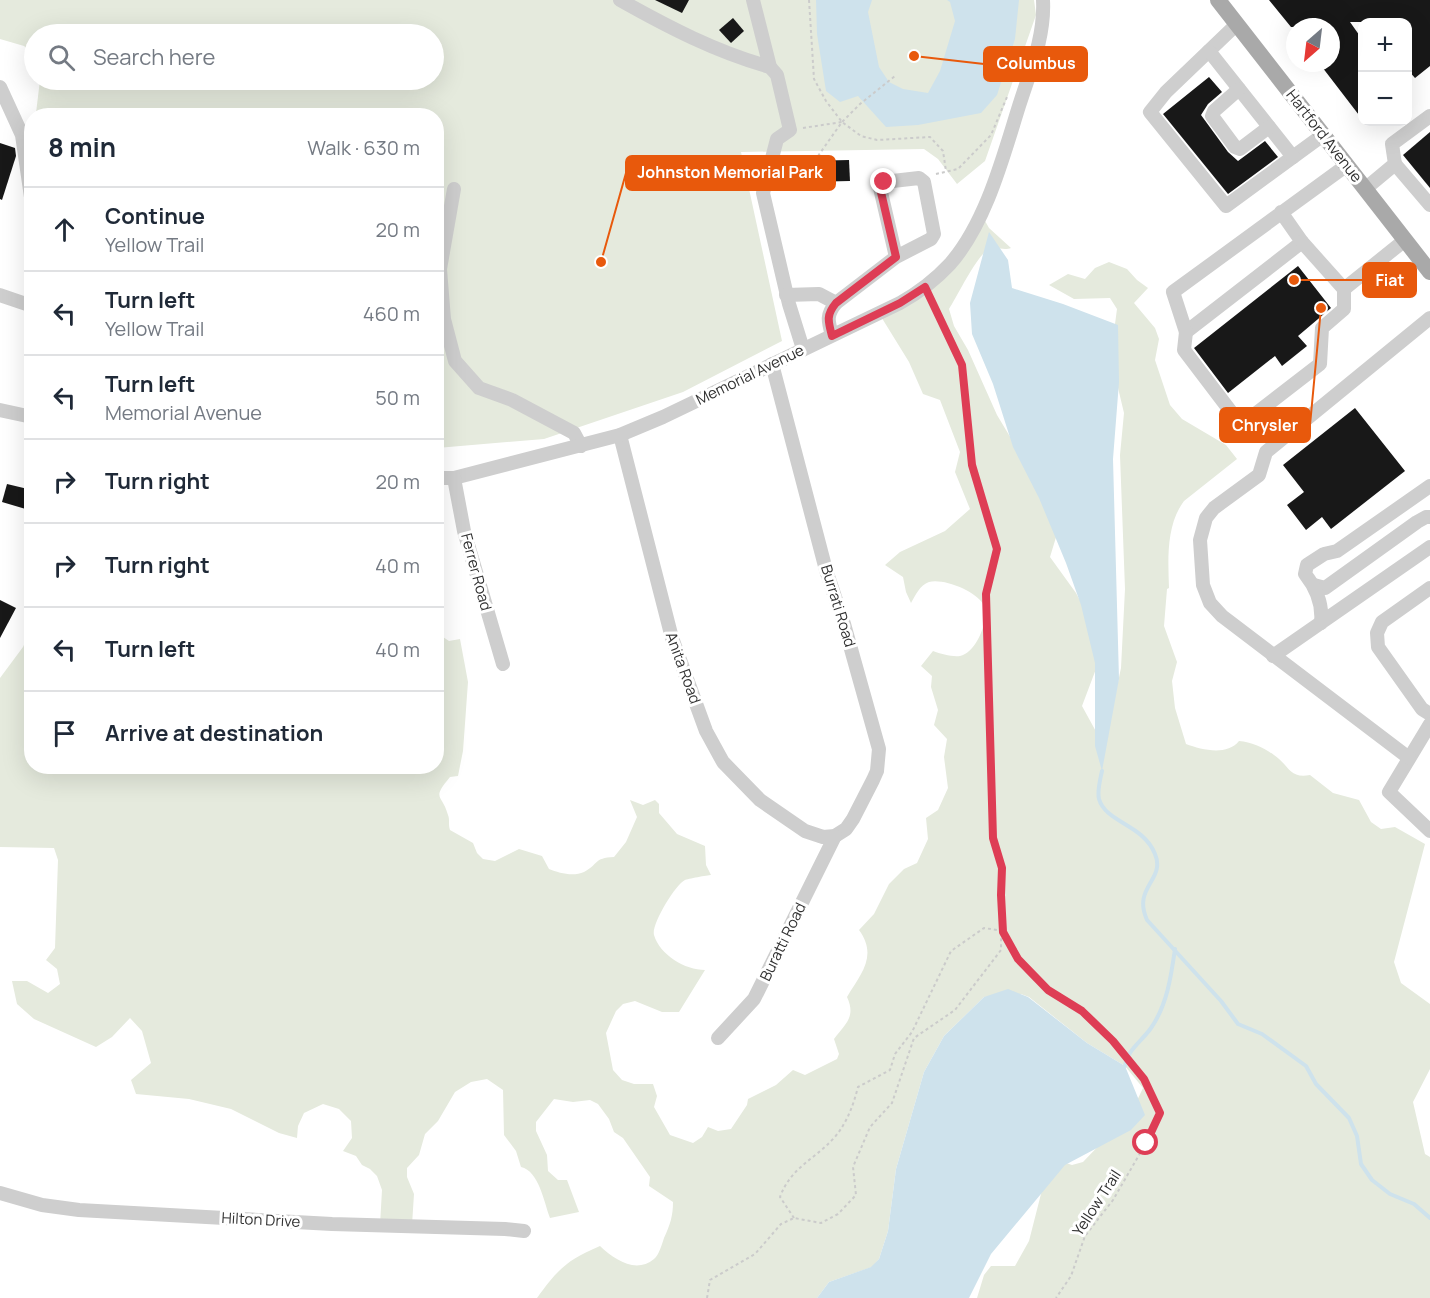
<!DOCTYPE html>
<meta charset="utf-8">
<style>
body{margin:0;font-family:Manrope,sans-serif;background:#f2f2f3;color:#1f2937}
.controls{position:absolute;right:18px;top:18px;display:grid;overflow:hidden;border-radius:12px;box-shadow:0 6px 24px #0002}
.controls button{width:54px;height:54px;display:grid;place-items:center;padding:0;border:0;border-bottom:2px solid #e0e1e3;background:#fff;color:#1f2937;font:30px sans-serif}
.compass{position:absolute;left:1286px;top:18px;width:54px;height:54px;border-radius:50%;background:#fff;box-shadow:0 6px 24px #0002;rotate:208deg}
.stop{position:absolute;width:18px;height:18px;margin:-14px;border:4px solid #de3d55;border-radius:50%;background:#fff}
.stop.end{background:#de3d55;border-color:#fff;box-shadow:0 2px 6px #0008}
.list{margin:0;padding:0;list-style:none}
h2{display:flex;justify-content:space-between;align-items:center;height:78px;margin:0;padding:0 24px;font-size:26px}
h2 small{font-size:20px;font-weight:400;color:#747a83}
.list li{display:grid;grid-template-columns:39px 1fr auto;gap:18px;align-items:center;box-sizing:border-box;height:84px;padding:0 24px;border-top:2px solid #e0e1e3}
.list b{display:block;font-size:22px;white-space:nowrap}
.list p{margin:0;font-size:20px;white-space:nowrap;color:#747a83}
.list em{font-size:20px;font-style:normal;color:#747a83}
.icon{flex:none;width:33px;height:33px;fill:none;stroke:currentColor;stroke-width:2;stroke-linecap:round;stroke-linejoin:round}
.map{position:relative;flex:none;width:1430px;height:1298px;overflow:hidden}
.search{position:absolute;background:#fff;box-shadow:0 6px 24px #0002;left:24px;top:24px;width:420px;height:66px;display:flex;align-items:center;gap:15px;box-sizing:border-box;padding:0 21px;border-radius:33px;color:#747a83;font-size:22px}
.panel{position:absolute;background:#fff;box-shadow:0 6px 24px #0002;left:24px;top:108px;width:420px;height:666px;border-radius:24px}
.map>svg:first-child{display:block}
.green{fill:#e5eadd}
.water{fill:#cee2ec}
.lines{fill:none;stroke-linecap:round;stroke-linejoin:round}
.stream{stroke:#cee2ec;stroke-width:4}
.building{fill:#181818}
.path{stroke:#cbcbcb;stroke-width:2;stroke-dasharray:3 3;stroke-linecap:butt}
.minor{stroke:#cecece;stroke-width:14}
.major{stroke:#a9a9a9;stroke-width:16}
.route{stroke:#de3d55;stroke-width:8}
.labels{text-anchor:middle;stroke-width:6;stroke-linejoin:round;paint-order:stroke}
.street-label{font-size:15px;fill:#313131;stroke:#fff}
.leader{fill:none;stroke:#e8590c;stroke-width:2}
.callout-dot{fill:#e8590c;stroke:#fff;stroke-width:2}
.callout{fill:#e8590c;stroke:#e8590c;stroke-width:2}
.callout-label{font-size:16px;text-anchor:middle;font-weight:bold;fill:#fff}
</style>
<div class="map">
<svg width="1430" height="1298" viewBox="0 0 1430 1298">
<rect width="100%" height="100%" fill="#fff"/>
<g class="green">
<polygon points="0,0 1034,0 1036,15 985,161 957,184 938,159 924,149 741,152 782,341 683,392 544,439 437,448 436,116 38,116 36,113 40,80 434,80 434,34 34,34 34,74 31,70 34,54 24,46 0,39"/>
<path d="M980,212l9,16 22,20c-7,3 -16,-2 -23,2 -11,5 -31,47 -39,59l5,17 14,24 29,65 51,85 9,34 -7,23 26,36 19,36 4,32 -17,45 17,31 15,-36 7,-33 4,-79 -5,-134 4,-42 -10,-42 -1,-32 4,-30 -7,-11 -36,1 -25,-14 19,-11 17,5 10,-11 14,-6 18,7 10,11 11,8 -14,15 21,25 4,11 -4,21 15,45 12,14 44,26 11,14 -53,42c-18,24 -16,58 -15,87l-2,1 -3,37 13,36 -5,19 3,27 11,36c16,6 41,12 53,-3 13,1 25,7 35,14 15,10 15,24 36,20l23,18 26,7 12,22 10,7 14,-2 30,17 -31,118 7,21 29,21v65l-17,33 12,52 5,3v141h-453l7,-23 7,-9h24l14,-25 13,-51 12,-31 18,6 11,-3 49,-51 11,-23 -18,-22 -38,-23 -58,-46 -8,-3 -37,3 -40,39 -20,36 -28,97 -8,62 -9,28 -7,8 -43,15 -12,16h-280c21,-29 30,-38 63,-52 15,14 36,28 54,13 5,-4 8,-15 10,-21 6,-13 9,-22 9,-36l-24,-16 1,-9 -27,-39 -9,-6 -5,-13 -11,-15 -8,-4 -17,2 -19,-3 -18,23v9l11,24 1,16 10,9h9l12,32 -29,6c-6,-16 -11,-47 -29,-51l-5,-16 -12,-16 -1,-45 -16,-11 -16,3 -16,10 -17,29 -13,13 -6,21 -12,13v9l7,17 -2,31h-32l2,-35 -5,-14 -7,-7 -8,-4 -6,-9 -13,-5 9,-13 -1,-17 -12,-12 -16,-5 -19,9 -6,13 -1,12 -18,-5 -48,-24 -42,-10 -53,-5 -5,-14 20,-17 -9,-32 -12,-13 -18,19 -16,10 -62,-28 -17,-15 -5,-23h15l21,12 12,-9 -3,-15 -11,-9 9,-12 3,-88 -4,-12 -54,-1v-169l23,-31 8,-17 1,136h404l1,-133 12,8 11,-2 8,43 -5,69 -5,25 -8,1c-19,23 -8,16 -2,38 2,5 0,9 2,15l23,13 4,10 6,6 12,2 24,-12 23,7 7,13c10,4 24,8 35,3 15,-8 9,-14 30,-15l12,-15 11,-25 -7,-17 13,5 12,-5 4,4v9l18,21 28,12 1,19 5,10c-3,0 -24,4 -26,5 -10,5 -34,45 -31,55 6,20 31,35 51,35l-26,42h-17l-27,-11 -12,3 -7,7 -10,22 7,37 9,10 12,4h19l4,12 -3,11 16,28 23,8 9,-6 6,-10 10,4 13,-2 16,-24 1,-6 28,-14 17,-15 12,5 32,-16 2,-5 -5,-15c12,-16 22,-22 13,-42 14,-23 31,-41 12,-67l15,-16 15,-30 15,-15 13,-6 11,-24 -2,-21 12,-8 10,-22 -4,-31 3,-18 -13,-14 4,-15 -7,-23 1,-11 -11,-10 12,-15c8,3 19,6 27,5 17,-4 30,-37 23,-52 -7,-13 -40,-26 -54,-22 -9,3 -14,14 -18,21l-5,-11 -3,-15 -18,-12 15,-13 45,-21 25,-22 -15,-37 5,-20 -20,-52 -17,-6 -14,-32 -29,-47 65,-49z"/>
</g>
<g class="water">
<polygon points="816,0 872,0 868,12 879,67 889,82 903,89 928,93 940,71 955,21 950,2 947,0 1019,0 1015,39 997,95 981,113 918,125 886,127 858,96 840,102 826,91 817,34"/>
<polygon points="989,232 1008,260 1012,288 1063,304 1118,325 1119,382 1113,459 1119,679 1102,771 1095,746 1095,663 1081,605 1066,563 1039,498 1013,447 993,384 972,334 970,303"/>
<polygon points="1008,989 1028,997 1087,1043 1125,1066 1145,1115 1131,1130 1065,1165 991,1254 969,1298 817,1298 829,1282 871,1267 879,1259 888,1231 896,1169 924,1072 944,1036 984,997"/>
</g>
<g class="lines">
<g class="stream">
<path d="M1102,771c-2,9 -5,20 -3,28 7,24 44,25 56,55 11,26 -23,33 -8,66l74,81 17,23 24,10 44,32 10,18 33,34 8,18 4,28 11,16 18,14 24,10 16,14"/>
<path d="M1125,1066c2,-16 17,-25 26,-38 16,-23 20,-51 24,-79"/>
</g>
</g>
<g class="building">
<polygon points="655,0 689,0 682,13"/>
<polygon points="1269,0 1430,0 1430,66 1415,78 1407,69 1407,22 1350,22 1362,39 1362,119 1319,63 1331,63 1331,27 1291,27"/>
<polygon points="733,18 744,31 731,43 719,30"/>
<polygon points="1209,77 1222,92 1208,104 1201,115 1228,152 1238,161 1265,141 1278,157 1228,194 1163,114"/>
<polygon points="1430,132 1430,188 1403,155"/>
<polygon points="0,143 15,148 16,156 2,200 0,199"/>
<polygon points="849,160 850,181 807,182 806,161"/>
<polygon points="1298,266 1331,308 1298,336 1307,346 1282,366 1275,356 1228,393 1194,348"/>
<polygon points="1355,408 1405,471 1331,529 1322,517 1306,530 1287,505 1304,492 1283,465"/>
<polygon points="7,484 32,490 29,510 2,502"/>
<polygon points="0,600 16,608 0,638"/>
</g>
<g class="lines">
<g class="path">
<polyline points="809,0 814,79 826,101 842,122 861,136 877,140 930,137 943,151 946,171"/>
<polyline points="803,128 842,122"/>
<polyline points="818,156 842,122 860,104 895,76"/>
<polyline points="936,174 958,169 991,135 1007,97"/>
<polyline points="1003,931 1018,959 1048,990 1082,1011 1113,1041 1144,1079 1159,1113 1146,1143 1113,1200 1085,1236 1071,1276 1056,1298"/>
<path d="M794,1218l-14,-21c11,-30 34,-37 54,-59 13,-15 19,-32 24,-51l32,-17 5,-16 17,-22 39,-81 33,-23 19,3"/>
<polyline points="707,1298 710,1280 755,1254 781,1224 794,1218 821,1223 838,1214 856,1195 853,1167 870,1127 892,1103 914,1038 955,1010 1001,950 1002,868 993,838 986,594 997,549 972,465 962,365 930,298"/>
</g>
<g class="minor">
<path d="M620,0c48,27 96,52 150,67"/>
<polyline points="753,0 770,67 777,75 790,130 777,139 763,193 789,304 803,349"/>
<polyline points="1237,24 1166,92 1150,112 1226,206 1323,135"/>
<polyline points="1209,51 1293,157"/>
<polyline points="0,87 22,135 32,204"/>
<polyline points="1239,89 1214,111 1212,116 1235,147 1240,149 1269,127"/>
<polyline points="1395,164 1430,205"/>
<polyline points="454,189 440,269 444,319 455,361 479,388 512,400 574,433 581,446"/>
<polyline points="1365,189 1395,164 1392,144 1430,116"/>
<polyline points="1281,212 1302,242 1186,332 1173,292 1347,165"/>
<polyline points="1302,242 1344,289 1405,240"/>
<polyline points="0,295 32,306"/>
<polyline points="786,295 819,294 836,303"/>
<polyline points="1186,332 1184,350 1241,425 1320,364 1322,328 1344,309 1344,289"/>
<path d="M832,335c-4,-14 -6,-20 4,-32l60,-46 35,-18 3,-5 -10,-52 -5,-4 -35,4 -4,6 16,69"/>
<polyline points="0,410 32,417"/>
<polyline points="620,435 672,638 706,731 723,762 760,800 805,831 823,837 835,836 846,829 853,819 873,780 877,771 879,749 844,624 826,570 772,364"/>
<path d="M436,478h18l166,-43 43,-18 237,-114c18,-10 36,-24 50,-39 36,-41 53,-107 69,-158 11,-35 26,-69 24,-106"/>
<polyline points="454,478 464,531 503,664"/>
<polyline points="1314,585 1325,588 1417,522 1426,517 1430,517"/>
<polyline points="1430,588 1382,622 1377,633 1378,647 1422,709 1430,714"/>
<path d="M1321,623c2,-19 -4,-34 -16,-49l2,-9 17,-11 13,-3 93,-65"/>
<polyline points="1273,656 1430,547"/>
<polyline points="1430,724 1389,792 1430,831"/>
<polyline points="1409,758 1222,616 1210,603 1203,585 1200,540 1206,518 1214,508 1259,475 1266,452 1430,318"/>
<polyline points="718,1038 754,999 835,836"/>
<polyline points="0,1193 42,1205 79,1210 332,1224 505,1229 524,1231"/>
</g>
<polyline class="major" points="1218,0 1430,272"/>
</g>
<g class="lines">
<path class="route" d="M884,182l-4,6 16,69 -60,46c-10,12 -8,18 -4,33l68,-33 25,-16 37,78 10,100 25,84 -11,45 7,244 9,30 -1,27 2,37 15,27 30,31 34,21 31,30 31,38 16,34 -14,30"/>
</g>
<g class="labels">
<g class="street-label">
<text transform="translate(1324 136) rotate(52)" y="5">Hartford Avenue</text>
<text transform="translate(750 375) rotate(-26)" y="5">Memorial Avenue</text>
<text transform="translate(476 572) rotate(75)" y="5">Ferrer Road</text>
<text transform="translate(838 606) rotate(73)" y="5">Burrati Road</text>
<text transform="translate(683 668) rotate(70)" y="5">Anita Road</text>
<text transform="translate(783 942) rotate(-64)" y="5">Buratti Road</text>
<text transform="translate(1097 1203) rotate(-57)" y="5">Yellow Trail</text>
<text transform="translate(261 1220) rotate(3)" y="5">Hilton Drive</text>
</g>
</g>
<path class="leader" d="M914 56L984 64M601 262L626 173M1294 280L1363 280M1321 308L1310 425"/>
<g class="callout-dot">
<circle cx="914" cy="56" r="6"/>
<circle cx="601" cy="262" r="6"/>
<circle cx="1294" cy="280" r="6"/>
<circle cx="1321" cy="308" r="6"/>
</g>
<g class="callout">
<rect x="984" y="47" width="103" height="34" rx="6"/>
<rect x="626" y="156" width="209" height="34" rx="6"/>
<rect x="1363" y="263" width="53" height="34" rx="6"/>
<rect x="1220" y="408" width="90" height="34" rx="6"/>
</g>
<g class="callout-label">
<text x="1036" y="69">Columbus</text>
<text x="730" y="178">Johnston Memorial Park</text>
<text x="1390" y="286">Fiat</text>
<text x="1265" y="431">Chrysler</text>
</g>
</svg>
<div class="controls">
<button>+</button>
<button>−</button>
</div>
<svg class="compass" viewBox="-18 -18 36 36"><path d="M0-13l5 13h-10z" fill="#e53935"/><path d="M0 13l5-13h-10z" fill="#747a83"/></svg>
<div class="stop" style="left:1146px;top:1143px"></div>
<div class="stop end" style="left:884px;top:182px"></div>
<div class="search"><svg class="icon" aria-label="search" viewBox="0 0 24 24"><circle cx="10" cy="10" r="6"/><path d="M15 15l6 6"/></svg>Search here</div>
<section class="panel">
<h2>8 min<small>Walk · 630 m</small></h2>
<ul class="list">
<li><svg class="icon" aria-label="ahead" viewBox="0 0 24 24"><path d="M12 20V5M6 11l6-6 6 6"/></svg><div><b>Continue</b><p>Yellow Trail</p></div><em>20 m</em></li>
<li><svg class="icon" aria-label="left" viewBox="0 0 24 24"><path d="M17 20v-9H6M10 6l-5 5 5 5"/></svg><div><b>Turn left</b><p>Yellow Trail</p></div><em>460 m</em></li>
<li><svg class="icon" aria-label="left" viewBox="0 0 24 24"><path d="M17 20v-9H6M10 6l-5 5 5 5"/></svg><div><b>Turn left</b><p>Memorial Avenue</p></div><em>50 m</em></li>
<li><svg class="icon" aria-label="right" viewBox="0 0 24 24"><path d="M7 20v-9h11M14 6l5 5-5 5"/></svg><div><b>Turn right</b></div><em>20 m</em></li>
<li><svg class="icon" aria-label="right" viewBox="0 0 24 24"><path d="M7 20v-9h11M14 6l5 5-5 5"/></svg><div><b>Turn right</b></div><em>40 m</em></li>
<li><svg class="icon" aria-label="left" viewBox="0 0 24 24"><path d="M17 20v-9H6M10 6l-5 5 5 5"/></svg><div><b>Turn left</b></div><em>40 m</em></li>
<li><svg class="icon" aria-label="arrive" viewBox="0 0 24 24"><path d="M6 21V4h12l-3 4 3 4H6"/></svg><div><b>Arrive at destination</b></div></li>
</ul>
</section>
</div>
